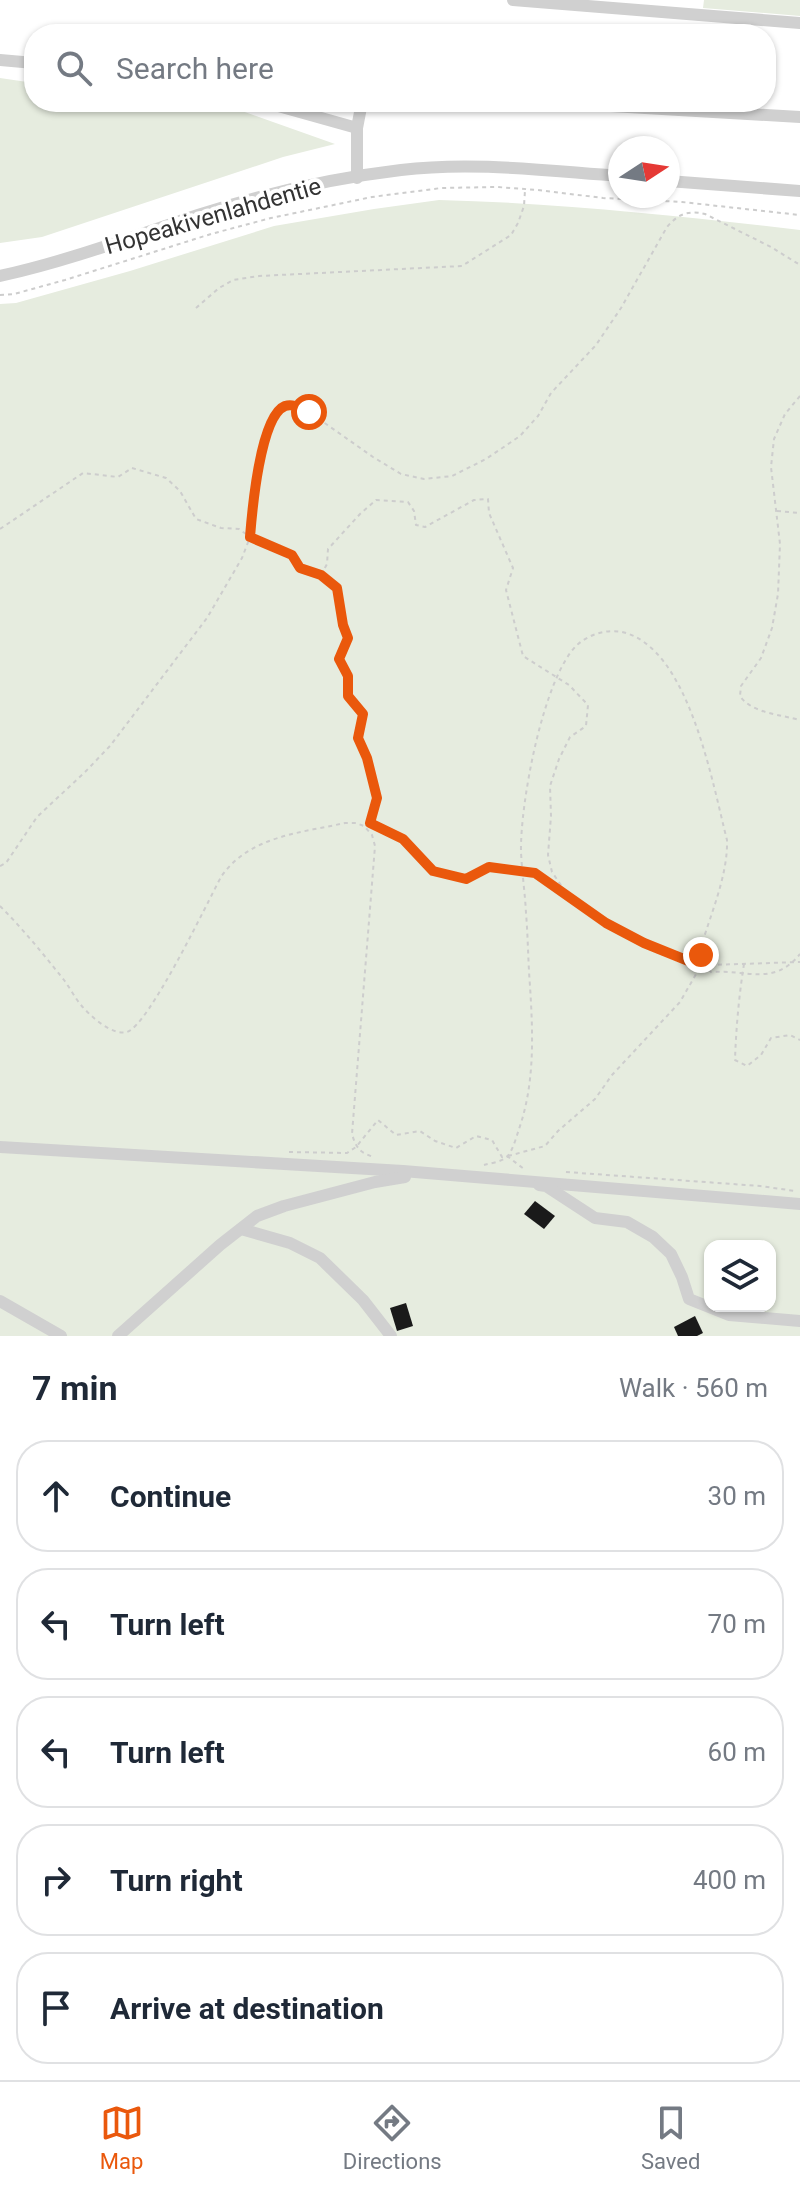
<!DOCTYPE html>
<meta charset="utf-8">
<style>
body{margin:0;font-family:Roboto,sans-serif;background:#f2f2f3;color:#1f2937}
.controls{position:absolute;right:24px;bottom:24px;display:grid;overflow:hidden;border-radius:16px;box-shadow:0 2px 6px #0004}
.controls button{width:72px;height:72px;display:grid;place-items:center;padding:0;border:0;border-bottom:2px solid #e0e1e3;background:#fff;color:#1f2937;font:40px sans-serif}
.compass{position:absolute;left:608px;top:136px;width:72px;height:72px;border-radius:50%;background:#fff;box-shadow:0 2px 6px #0004;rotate:78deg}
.stop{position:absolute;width:24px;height:24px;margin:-18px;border:6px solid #ea580c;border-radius:50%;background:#fff}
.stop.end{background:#ea580c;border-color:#fff;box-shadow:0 2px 8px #0008}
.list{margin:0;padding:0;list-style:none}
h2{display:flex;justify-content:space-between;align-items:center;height:104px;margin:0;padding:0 32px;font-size:34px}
h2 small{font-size:26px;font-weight:400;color:#747a83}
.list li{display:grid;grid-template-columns:52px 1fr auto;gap:24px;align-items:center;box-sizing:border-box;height:112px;margin:0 16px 16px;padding:0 16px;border:2px solid #e0e1e3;border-radius:32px}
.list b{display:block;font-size:30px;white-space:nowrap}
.list em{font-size:26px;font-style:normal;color:#747a83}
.icon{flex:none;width:44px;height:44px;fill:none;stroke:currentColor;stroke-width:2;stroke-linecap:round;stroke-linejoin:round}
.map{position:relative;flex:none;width:800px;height:1336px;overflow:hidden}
.search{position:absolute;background:#fff;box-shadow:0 2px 6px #0004;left:24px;right:24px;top:24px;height:88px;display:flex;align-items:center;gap:20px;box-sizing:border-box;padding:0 28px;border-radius:32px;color:#747a83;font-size:30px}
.sheet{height:744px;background:#fff}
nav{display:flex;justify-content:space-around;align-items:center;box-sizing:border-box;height:112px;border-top:2px solid #e0e1e3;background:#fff;font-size:22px;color:#747a83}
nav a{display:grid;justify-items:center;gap:4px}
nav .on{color:#ea580c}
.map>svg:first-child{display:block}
.green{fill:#e6ecdf;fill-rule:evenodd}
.building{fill:#1a1a1a}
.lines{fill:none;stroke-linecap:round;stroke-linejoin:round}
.path{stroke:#cdcdcd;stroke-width:2;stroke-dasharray:4 4;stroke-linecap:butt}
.minor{stroke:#d0d0d0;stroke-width:12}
.route{stroke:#ea580c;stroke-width:10}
.labels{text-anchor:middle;stroke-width:8;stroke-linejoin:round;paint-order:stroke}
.street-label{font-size:24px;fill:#333;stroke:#fff}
</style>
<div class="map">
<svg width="800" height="1336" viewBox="0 0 800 1336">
<rect width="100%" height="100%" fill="#fff"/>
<g class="green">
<polygon points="704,0 800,0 800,16 703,8"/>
<polygon points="0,78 34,83 34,102 183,102 228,106 335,144 283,157 42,237 0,243"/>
<path d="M439,200c121,3 241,16 361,30v1106h-800v-1032l16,-1 114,-32 144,-45 100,-17zM710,1246h60v60h-60z"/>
</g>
<g class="building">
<polygon points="535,1201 555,1216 544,1229 524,1214"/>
<polygon points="406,1303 413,1326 397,1331 390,1308"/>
<polygon points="695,1316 703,1333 697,1336 678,1336 674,1327"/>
</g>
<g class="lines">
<g class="path">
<polyline points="0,295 14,294 65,280 211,234 271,218 372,197 441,188 497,187 538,190 603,198 682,202 800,215"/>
<polyline points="196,308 219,288 233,280 259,276 462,266 511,235 518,223 524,206 525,190"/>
<path d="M800,396l-15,18 -11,25 -3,28 9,77 -2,50 -6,34 -11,30 -20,28 -1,10c11,17 42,19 60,24"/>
<polyline points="777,511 800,513"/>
<polyline points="0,529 83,473 118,477 132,468 166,478 180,491 196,519 221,528 239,529 250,537 292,555 300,568 321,575 337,588 343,625 348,638 339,659 348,676 348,696 363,714 358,738 367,758 377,798 370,823 366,825"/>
<polyline points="321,575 327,564 328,549 360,514 376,500 408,502 414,511 416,525 425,527 474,500 488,499 489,513 513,568 506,590 523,656 569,685 588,705 586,726 570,737 559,759 550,786 551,816 548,855 552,872 567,894"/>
<polyline points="371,823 403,839 433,871 466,879 489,867 535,873 606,923 644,943 696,964 702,962"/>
<path d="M0,866l6,-3 31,-46 48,-45 25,-26 97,-128 35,-60 8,-21 5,-57 10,-40 7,-18 8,-12 7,-5h7l15,7 64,45 28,17 23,5 28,-3 34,-17 34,-23 18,-20 13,-23 45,-48 25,-37 46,-81c11,-13 21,-17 38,-13l66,33 29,18"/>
<path d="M0,906c23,23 44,49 64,74 6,8 11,18 17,25 9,11 31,31 46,27 22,-7 80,-129 94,-155 28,-41 79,-44 124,-54h11l8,3 8,9 3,11 -23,288c4,14 8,19 22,23"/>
<path d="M704,963l7,9c36,-3 62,15 89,-18"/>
<path d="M744,964c-5,31 -8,65 -9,96l12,6 14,-11 10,-17 19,-3 10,5"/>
<polyline points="289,1152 347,1153 356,1147 378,1120 396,1135 420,1131 435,1141 456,1148 476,1136 492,1140 502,1157 507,1156 524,1169"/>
<polyline points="508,1156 545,1146 558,1131 595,1099 612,1075 680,1002 703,962"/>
<path d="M484,1165c7,-2 17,-3 23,-8 6,-7 9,-19 12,-28 16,-46 14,-95 11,-143 -2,-25 -2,-49 -4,-73 -1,-20 -4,-40 -5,-61 -1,-48 22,-174 56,-207 12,-11 30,-16 45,-13 67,15 90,150 105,208 1,35 -16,73 -26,107v8l2,7 7,3 90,-3"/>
<polyline points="566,1172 760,1186 795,1191"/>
</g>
<g class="minor">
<polyline points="513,0 800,23"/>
<polyline points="0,60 34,63"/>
<polyline points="264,102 357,128"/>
<polyline points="543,102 800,117"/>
<polyline points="357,178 357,128 362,102"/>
<polyline points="668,181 800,191"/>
<path d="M0,276c68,-15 132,-39 198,-61 65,-21 135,-37 203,-45 72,-9 147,1 219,6"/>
<polyline points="0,1147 403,1171 800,1204"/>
<polyline points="539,1185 546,1186 595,1218 627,1222 653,1237 671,1254 682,1277 689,1299 729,1315 800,1321"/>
<polyline points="241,1229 290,1243 320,1258 363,1300 391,1336"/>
<polyline points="0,1301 61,1336"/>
<polyline points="118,1336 220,1245 257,1216 284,1206 375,1182 405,1177"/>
</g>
</g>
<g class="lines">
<path class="route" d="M309,412c-8,-3 -15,-9 -24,-6 -25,10 -33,106 -35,131l42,18 8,13 21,7 16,13 6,37 5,13 -9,21 9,17v20l15,18 -5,24 9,20 10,40 -7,25 33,16 30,32 33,8 23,-12 46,6 71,50 38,20 52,21 7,-2 -2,-7"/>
</g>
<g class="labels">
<g class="street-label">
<text transform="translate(213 216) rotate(-16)" y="8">Hopeakivenlahdentie</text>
</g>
</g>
</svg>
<div class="controls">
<button><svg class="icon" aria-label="layers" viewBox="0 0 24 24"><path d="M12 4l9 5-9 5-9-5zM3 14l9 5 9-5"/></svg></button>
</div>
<svg class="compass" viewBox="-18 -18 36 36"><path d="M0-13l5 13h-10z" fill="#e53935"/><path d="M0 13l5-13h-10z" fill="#747a83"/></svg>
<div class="stop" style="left:309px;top:412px"></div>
<div class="stop end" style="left:701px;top:955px"></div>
<div class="search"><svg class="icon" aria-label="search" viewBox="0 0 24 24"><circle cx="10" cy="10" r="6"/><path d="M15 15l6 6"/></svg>Search here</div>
</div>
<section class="sheet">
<h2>7 min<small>Walk · 560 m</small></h2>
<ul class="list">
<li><svg class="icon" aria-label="ahead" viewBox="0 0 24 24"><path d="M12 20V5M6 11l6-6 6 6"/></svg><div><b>Continue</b></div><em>30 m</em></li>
<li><svg class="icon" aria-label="left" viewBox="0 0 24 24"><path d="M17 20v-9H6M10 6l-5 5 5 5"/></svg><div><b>Turn left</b></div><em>70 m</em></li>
<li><svg class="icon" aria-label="left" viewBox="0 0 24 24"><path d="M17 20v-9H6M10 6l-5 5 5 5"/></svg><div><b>Turn left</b></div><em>60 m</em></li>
<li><svg class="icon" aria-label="right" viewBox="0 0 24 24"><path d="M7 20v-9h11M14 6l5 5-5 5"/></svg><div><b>Turn right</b></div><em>400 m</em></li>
<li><svg class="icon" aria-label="arrive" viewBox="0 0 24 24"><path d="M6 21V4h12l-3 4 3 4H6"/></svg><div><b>Arrive at destination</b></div></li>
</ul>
</section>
<nav>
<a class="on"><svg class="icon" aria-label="map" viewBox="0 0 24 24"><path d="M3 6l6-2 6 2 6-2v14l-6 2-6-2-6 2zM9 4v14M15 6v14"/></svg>Map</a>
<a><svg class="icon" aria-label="directions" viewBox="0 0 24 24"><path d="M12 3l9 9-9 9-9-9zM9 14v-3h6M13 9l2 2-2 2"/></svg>Directions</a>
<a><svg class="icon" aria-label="saved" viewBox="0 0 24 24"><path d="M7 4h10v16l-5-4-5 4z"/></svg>Saved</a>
</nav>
